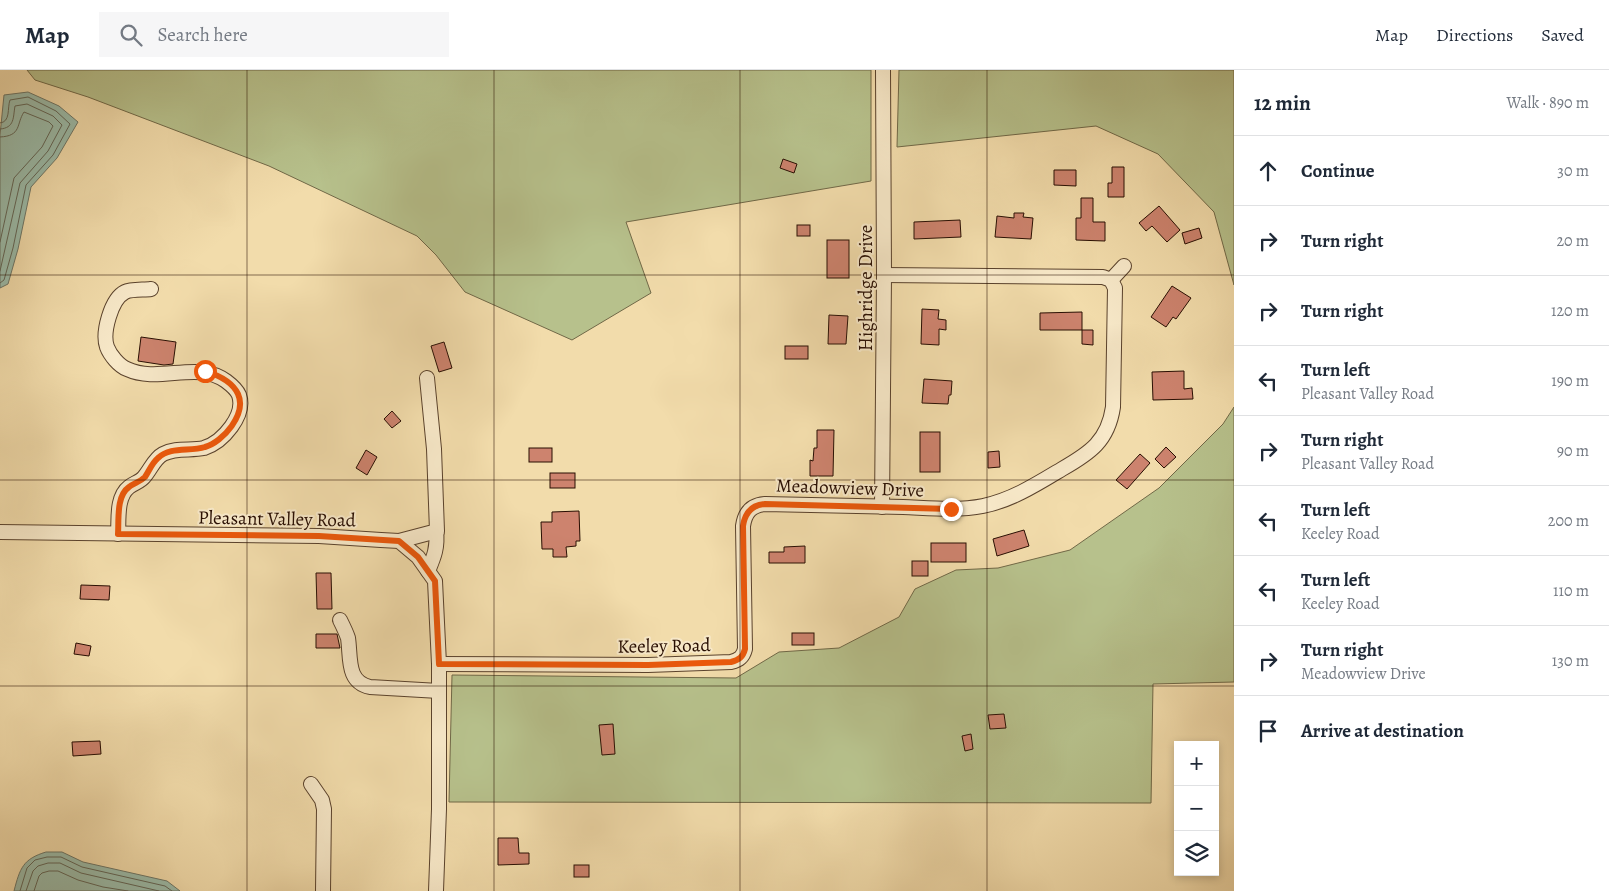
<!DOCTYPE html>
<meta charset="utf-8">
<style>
body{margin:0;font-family:Alegreya,serif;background:#f6f6f7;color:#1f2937}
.controls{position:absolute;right:15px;bottom:15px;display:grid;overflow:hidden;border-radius:0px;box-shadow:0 2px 8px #0003}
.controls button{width:45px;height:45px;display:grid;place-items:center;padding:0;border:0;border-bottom:1px solid #e0e1e3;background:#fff;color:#1f2937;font:25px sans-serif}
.stop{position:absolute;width:15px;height:15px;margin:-11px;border:4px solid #ea580c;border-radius:50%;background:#fff}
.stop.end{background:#ea580c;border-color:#fff;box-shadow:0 1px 5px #0008}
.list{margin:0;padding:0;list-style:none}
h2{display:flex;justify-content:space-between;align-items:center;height:65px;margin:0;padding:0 20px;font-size:21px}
h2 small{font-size:16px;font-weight:400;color:#747a83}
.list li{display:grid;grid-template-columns:32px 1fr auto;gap:15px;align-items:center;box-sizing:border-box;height:70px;padding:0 20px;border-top:1px solid #e0e1e3}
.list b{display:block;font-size:19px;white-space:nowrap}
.list p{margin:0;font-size:16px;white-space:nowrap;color:#747a83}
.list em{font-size:16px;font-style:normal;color:#747a83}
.icon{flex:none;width:28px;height:28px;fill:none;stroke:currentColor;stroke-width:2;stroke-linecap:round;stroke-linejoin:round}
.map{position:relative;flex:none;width:1234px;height:821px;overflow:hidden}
header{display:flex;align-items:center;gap:30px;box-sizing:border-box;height:70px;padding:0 25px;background:#fff;border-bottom:1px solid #e0e1e3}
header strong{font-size:24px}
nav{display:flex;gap:28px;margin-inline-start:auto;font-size:18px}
.search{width:350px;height:45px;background:#f6f6f7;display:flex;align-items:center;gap:12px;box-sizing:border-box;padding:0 18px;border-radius:0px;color:#747a83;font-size:19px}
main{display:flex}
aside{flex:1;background:#fff}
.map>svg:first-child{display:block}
.green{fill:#b7c18c;stroke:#706847}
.water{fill:#9bbcaa;stroke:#6d7667}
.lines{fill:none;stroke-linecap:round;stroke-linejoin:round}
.shore{stroke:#626556;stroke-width:1}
.building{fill:#cd836e;stroke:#280e02}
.minor-casing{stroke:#5a422c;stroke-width:16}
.minor{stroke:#f7e8c8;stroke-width:14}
.route{stroke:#ea580c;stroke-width:6}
.grid{fill:none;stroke:#280e02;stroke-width:1;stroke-opacity:0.55}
.labels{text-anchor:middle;stroke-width:4;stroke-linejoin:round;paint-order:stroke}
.street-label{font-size:19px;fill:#280e02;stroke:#f7e8c8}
</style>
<header>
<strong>Map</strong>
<div class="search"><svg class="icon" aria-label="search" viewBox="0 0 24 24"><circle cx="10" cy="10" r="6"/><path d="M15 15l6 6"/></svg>Search here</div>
<nav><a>Map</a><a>Directions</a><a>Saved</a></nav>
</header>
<main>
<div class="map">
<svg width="1234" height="821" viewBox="0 0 1234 821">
<rect width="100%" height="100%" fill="#f2dcab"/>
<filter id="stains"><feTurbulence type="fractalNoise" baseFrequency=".004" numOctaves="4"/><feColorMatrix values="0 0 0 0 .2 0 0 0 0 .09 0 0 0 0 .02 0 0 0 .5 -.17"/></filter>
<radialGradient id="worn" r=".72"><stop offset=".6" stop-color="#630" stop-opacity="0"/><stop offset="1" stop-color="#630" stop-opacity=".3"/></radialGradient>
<g class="green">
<polygon points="27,0 871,0 871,111 626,152 651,223 572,270 465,222 436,185 417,166 269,96 88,27 35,10"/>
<polygon points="899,0 1234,0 1234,215 1214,142 1158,84 1096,56 897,77"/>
<polygon points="1234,337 1234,612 1153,614 1151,733 449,732 452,605 736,608 779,582 839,578 899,547 915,519 956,500 998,498 1070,480 1159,418 1223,354"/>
</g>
<g class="water">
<polygon points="28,22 59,36 78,52 57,88 31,117 18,179 8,214 0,218 0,65 4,25"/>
<path d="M46,782h16l21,10 84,19 13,10h-166c6,-23 9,-32 32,-39z"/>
</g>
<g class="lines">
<g class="shore">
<path d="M0,53c11,-1 7,-15 10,-23l18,-3 28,14 14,13 -17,31 -27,30 -13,63 -9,32 -4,3"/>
<path d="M0,59c15,-1 13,-12 15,-23l12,-2 26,12 9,9 -14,26 -28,32 -20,88"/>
<path d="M0,67c22,-1 16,-13 24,-25l25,10 4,4 -11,21 -28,31 -14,64"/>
<polyline points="20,821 27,798 35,790 47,787 61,787 82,797 165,816 172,821"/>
<polyline points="26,821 33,801 38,796 48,793 60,793 81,803 159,821"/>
<polyline points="34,821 39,806 42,803 49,801 58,801 78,810 103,817 128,821"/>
</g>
</g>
<g class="building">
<polygon points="783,89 797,94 794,103 780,98"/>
<polygon points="1112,97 1124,97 1124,127 1108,127 1108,113 1112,113"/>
<polygon points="1054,100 1076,100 1076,116 1054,115"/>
<polygon points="1081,128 1093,128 1093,152 1105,152 1105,171 1076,170 1076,148 1081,148"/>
<polygon points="1159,136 1180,160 1167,172 1152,156 1146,161 1139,153"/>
<polygon points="1014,143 1024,143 1023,147 1033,148 1031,169 995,167 997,146 1014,148"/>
<polygon points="960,150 961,167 914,169 914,152"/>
<rect x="797" y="155" width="13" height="11"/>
<polygon points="1199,158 1202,168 1185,174 1182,163"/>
<rect x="827" y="170" width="22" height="38"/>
<polygon points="1172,216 1191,228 1176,249 1173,247 1166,257 1151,247"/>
<polygon points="922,239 939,240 938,249 946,250 946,260 939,259 939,275 921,274"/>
<polygon points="1082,242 1082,260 1040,260 1040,243"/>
<polygon points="829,245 848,246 846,274 828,274"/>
<polygon points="1082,260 1093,260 1093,275 1082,274"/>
<polygon points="141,267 176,272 173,294 164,295 138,291"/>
<polygon points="444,272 452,298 439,302 431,276"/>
<rect x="785" y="276" width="23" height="13"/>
<polygon points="1184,301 1184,319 1192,318 1193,329 1153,330 1152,302"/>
<polygon points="924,309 952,311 951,325 949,325 948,334 922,333"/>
<polygon points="392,341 401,351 392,358 384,349"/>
<polygon points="817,360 834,360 833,406 810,406 810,390 813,391 814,378 817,378"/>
<rect x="920" y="362" width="20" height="40"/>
<polygon points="1166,377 1176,387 1164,398 1155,389"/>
<rect x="529" y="378" width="23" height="14"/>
<polygon points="366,380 377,387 367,405 356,398"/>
<polygon points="999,381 1000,397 988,398 988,382"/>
<polygon points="1140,384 1150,393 1127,419 1116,410"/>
<rect x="550" y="403" width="25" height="15"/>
<polygon points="579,441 580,471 576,471 576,476 566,477 567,487 553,487 553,479 542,479 541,452 552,452 552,442"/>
<polygon points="1024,460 1029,476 997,486 993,469"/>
<rect x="931" y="473" width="35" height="19"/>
<polygon points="805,476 805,493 769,493 769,482 784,482 784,477"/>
<rect x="912" y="491" width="16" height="15"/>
<polygon points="316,503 331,503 332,539 317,539"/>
<polygon points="81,515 110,516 109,530 80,529"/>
<rect x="792" y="563" width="22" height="12"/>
<polygon points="316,564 337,564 340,578 316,578"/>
<polygon points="76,573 91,576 89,586 74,584"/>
<polygon points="1004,644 1006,658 990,659 988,645"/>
<polygon points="613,654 615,684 602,685 599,655"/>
<polygon points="971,664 973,679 965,681 962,666"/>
<polygon points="100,671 101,684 73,686 72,672"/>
<polygon points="498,768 518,768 519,783 529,783 529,794 498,795"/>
<rect x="574" y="795" width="15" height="12"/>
</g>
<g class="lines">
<defs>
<g id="minor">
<polyline points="1111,210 1124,196"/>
<polyline points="882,437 884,205 883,0"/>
<polyline points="0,462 319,466 381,470 399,471 418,487 435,511 439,594 439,739 436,821"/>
<path d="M118,464c1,-14 -2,-37 11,-47 5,-4 11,-5 15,-10 7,-8 10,-18 19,-23 13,-7 28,-3 41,-6 19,-6 42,-33 35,-53 -2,-5 -9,-11 -13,-14 -29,-21 -67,3 -99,-12 -8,-3 -17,-14 -20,-22 -5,-14 4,-48 18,-55 6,-3 19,-2 26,-3"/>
<polyline points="399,471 437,461 434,379 427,308"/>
<path d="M428,501c6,-14 10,-24 8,-40"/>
<path d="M340,550c3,6 6,12 8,18 3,19 -2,44 22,49l69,4"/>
<path d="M439,594l209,1 83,-3c8,-2 12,-5 14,-13l-2,-123c2,-14 9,-21 22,-22 46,1 92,2 138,3 26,1 54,4 80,-1 29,-6 54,-22 79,-37 28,-16 46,-28 51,-62l2,-119 -4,-8 -8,-3 -219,-2"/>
<polyline points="311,714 322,730 324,739 323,821"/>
</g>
</defs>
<use href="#minor" class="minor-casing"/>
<use href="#minor" class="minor"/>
</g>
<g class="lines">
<path class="route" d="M205,301c13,4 27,10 33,23 9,20 -15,48 -33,53 -16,5 -34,-1 -47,11 -6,5 -9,13 -13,19 -5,5 -11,6 -16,10 -13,9 -10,33 -11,47l201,2 80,5 19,16 17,24 4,83 209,1 83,-3c8,-2 12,-5 14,-13l-2,-123c2,-14 9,-21 22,-22l186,5"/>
</g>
<path class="grid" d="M247,0v821M494,0v821M740,0v821M987,0v821M0,205h1234M0,410h1234M0,616h1234"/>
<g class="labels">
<g class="street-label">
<text transform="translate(865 218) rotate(-90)" y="7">Highridge Drive</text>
<text transform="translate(850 417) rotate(2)" y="7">Meadowview Drive</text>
<text transform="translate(277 448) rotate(1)" y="7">Pleasant Valley Road</text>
<text transform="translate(664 575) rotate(-1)" y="7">Keeley Road</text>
</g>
</g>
<rect width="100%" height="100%" filter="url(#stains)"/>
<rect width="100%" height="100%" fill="url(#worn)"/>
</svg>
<div class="controls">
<button>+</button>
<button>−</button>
<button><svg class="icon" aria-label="layers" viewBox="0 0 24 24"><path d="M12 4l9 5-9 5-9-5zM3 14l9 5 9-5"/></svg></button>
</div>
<div class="stop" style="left:205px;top:301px"></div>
<div class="stop end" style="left:951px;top:439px"></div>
</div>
<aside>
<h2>12 min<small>Walk · 890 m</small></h2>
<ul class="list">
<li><svg class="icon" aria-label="ahead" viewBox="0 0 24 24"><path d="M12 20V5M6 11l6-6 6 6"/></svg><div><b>Continue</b></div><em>30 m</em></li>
<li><svg class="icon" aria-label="right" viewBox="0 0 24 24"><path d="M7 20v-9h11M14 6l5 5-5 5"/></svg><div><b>Turn right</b></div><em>20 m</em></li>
<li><svg class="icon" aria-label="right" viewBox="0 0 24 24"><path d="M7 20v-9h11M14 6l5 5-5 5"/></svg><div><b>Turn right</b></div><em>120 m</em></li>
<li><svg class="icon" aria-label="left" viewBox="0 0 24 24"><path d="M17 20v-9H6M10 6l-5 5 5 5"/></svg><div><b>Turn left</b><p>Pleasant Valley Road</p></div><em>190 m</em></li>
<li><svg class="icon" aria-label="right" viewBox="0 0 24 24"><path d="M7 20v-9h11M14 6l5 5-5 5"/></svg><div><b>Turn right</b><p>Pleasant Valley Road</p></div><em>90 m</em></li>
<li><svg class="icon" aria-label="left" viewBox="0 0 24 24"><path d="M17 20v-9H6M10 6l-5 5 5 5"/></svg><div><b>Turn left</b><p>Keeley Road</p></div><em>200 m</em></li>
<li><svg class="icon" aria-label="left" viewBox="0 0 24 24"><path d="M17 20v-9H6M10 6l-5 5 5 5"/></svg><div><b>Turn left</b><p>Keeley Road</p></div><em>110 m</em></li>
<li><svg class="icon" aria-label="right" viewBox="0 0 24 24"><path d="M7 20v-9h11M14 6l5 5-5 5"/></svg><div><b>Turn right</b><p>Meadowview Drive</p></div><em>130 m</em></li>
<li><svg class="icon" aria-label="arrive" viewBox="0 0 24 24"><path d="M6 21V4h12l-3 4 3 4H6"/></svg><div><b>Arrive at destination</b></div></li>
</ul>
</aside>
</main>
